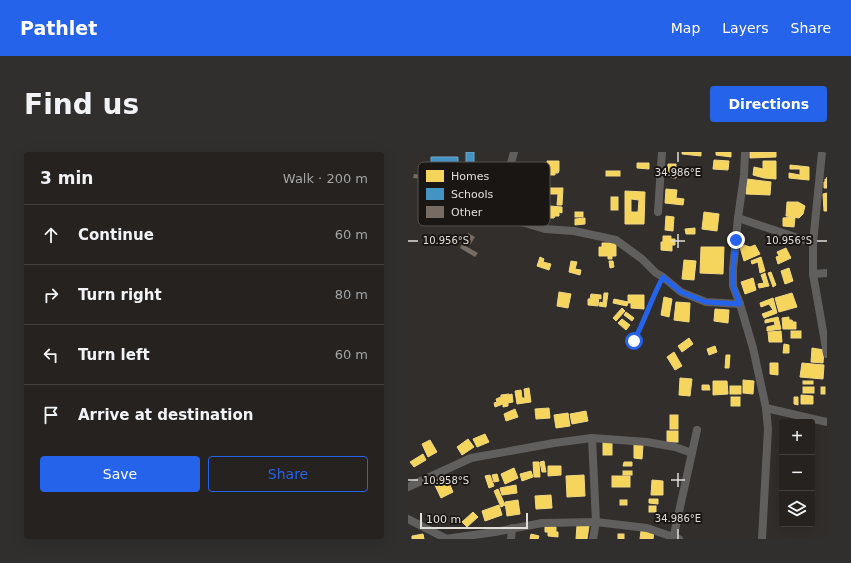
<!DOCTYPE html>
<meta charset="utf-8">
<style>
body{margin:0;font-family:"DejaVu Sans",sans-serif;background:#312f2d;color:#f1f3f6}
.controls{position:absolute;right:12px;bottom:12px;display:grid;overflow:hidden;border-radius:4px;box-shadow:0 4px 16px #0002}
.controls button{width:36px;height:36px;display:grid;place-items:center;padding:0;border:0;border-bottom:1px solid #423f3e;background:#252220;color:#f1f3f6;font:20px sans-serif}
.scale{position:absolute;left:12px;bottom:10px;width:108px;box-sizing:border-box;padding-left:4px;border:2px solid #e1ddd9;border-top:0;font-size:11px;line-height:14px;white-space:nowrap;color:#e1ddd9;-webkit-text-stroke:3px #1a1614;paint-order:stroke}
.stop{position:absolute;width:12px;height:12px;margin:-9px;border:3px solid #2563eb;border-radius:50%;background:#fff}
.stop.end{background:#2563eb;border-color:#fff;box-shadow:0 1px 4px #0008}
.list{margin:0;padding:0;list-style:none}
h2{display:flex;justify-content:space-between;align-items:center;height:52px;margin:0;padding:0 16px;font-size:17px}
h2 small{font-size:13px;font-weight:400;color:#a3a4a5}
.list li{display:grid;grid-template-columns:26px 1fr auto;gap:12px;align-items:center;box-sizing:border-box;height:60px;padding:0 16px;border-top:1px solid #423f3e}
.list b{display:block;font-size:15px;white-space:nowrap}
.list em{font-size:13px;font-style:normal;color:#a3a4a5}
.actions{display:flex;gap:8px;padding:12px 16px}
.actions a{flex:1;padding:9px 0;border:1px solid #2563eb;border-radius:4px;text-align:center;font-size:14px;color:#2563eb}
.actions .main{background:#2563eb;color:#fff}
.icon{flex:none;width:22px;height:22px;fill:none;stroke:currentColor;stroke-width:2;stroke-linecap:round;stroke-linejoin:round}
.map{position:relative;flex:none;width:419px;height:387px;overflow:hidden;border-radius:4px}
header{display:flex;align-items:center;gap:24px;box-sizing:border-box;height:56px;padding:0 20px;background:#2563eb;color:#fff}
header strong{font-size:19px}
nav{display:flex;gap:22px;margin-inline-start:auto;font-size:14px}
.intro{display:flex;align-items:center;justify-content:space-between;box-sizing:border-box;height:96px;padding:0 24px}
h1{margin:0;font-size:28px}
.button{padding:10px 18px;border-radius:4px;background:#2563eb;color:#fff;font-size:14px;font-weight:700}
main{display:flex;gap:24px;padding:0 24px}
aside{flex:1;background:#252220;border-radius:4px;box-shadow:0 4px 16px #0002}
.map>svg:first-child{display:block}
.homes{fill:#f6d55c;stroke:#f0d782;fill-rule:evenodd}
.schools{fill:#4393c3;stroke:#72a9ca}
.building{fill:#766c64}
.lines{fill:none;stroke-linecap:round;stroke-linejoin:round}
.path{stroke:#696765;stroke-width:1.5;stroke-dasharray:2 2;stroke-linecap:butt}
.minor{stroke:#615f5d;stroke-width:8}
.route{stroke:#2563eb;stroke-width:5}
.ticks{fill:none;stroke:#e1ddd9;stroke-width:1.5}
.key{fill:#1a1614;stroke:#56524f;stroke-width:1}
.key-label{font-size:11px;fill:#e1ddd9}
.ticks-label{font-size:10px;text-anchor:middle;fill:#e1ddd9;stroke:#1a1614;stroke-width:4;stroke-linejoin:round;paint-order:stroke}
</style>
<header>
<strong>Pathlet</strong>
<nav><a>Map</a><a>Layers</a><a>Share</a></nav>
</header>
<div class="intro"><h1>Find us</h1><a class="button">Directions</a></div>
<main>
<aside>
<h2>3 min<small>Walk · 200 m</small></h2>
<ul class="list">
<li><svg class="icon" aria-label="ahead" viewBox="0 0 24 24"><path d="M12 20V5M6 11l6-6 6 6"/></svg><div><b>Continue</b></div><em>60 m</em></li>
<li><svg class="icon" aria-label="right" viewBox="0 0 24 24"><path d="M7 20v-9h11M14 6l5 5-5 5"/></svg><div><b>Turn right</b></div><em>80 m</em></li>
<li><svg class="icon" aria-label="left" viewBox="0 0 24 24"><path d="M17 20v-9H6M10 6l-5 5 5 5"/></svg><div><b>Turn left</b></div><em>60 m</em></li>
<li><svg class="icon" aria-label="arrive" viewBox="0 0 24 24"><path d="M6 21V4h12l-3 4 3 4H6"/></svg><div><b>Arrive at destination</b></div></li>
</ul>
<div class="actions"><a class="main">Save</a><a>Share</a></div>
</aside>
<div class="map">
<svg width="419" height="387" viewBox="0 0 419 387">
<rect width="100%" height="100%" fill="#312e2b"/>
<g class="homes">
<polygon points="274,0 293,0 293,4 274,2"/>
<polygon points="308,0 323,0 323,5 308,3"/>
<polygon points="342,0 368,0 368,5 342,6"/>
<polygon points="306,8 321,9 320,18 305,17"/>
<polygon points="139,9 151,9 151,19 150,21 147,21 147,23 142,23 143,20 137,20 137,13 139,13"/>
<polygon points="355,9 368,9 368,27 356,26 345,23 346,15 355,17"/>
<polygon points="229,11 241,11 241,17 229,16"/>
<polygon points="260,12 268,12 268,26 259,25"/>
<polygon points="382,13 401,15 401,28 381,26 381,21 392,23 392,17 382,17"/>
<rect x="198" y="19" width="14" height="5"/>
<polygon points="419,25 419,36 416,36 416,30 417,30 417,27 419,27"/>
<polygon points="339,27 363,30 362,43 338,42"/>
<polygon points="136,36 155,36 154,53 149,53 150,42 141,42 140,55 136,55"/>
<polygon points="258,37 269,38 268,46 276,47 275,53 257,51"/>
<path d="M217,39l20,1 -1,32h-19zM223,47l8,1 -1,12h-7z"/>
<polygon points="419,41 419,59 416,59 415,42"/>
<rect x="203" y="45" width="7" height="13"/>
<polygon points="379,50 390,50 397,54 395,62 391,66 378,64"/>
<polygon points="142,54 154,55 154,61 151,60 151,64 147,64 146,66 141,66"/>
<rect x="167" y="60" width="8" height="5"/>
<polygon points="296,60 311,62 309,79 294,77"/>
<polygon points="258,64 266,65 265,79 257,78"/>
<polygon points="387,65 386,75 375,74 375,66"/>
<polygon points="177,66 177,72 167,73 167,67"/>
<polygon points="287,76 287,82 278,82 277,77"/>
<polygon points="255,84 263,84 263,87 267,87 267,93 264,93 264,99 253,98 253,90 255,90"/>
<polygon points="201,89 208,89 208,104 204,104 204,107 200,107 200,104 191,104 191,95 194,95 194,91 201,91"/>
<polygon points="336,93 342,95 347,93 352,102 336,109 332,95"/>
<polygon points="293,95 316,95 315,122 292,121"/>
<polygon points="378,96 383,106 370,112 368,105 371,104 369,100"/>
<polygon points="132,105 136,107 135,110 143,112 141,118 129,114"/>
<polygon points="353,105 357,119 352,121 350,110 344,112 343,109"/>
<polygon points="276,108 288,109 286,128 274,127"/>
<polygon points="163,109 169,110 167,117 173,118 172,123 161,120"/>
<polygon points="201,109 205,109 206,115 202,116"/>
<polygon points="381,116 385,129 377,132 373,119"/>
<polygon points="363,120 368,133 365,135 360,121"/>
<polygon points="357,121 361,134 351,136 350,132 356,131 353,123"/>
<polygon points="345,126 348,138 337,142 333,130"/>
<polygon points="151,140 163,142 160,156 149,154"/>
<polygon points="196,141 200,141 198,155 191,154 192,150 195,151"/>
<polygon points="384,141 389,155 371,160 367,146"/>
<polygon points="183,142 193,143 193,147 191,146 190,154 180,153 180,147 182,147"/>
<polygon points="220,143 236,143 236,157 223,156 223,151 220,151"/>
<polygon points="256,145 264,147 261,165 253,163"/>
<polygon points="365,146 369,161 356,166 354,162 365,158 361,152 353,155 352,151"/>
<polygon points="206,147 220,150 219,154 205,151"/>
<polygon points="268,150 282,151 281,170 266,168"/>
<polygon points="214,156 217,159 208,169 205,166"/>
<polygon points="307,157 321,158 320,171 306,169"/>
<polygon points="218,160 226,166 224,169 216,163"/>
<polygon points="370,165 373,177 359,179 359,175 367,173 366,169 357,171 357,168"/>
<polygon points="381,165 381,168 384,168 385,170 388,170 388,177 375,177 374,166"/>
<polygon points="214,167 222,173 218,178 210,171"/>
<polygon points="373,179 374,190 361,190 360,180"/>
<rect x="383" y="179" width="10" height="7"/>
<polygon points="281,186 285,192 274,200 270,194"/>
<polygon points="376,192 381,193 381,201 375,201"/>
<polygon points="307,194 309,200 301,203 299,197"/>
<polygon points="404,196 416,198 415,211 403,210"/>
<polygon points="266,200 274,214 267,218 259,205"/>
<polygon points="318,203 322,203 321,216 317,216"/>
<polygon points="362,211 370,211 370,223 362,222"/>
<polygon points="394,211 416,213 415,227 392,225"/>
<polygon points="272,226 284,227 282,244 271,243"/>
<polygon points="335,228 346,229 345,242 335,241"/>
<polygon points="305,229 319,229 320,242 305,243"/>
<rect x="395" y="229" width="10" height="3"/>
<polygon points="294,233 301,233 302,238 294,238"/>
<rect x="322" y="234" width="11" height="8"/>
<rect x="395" y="235" width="11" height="6"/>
<rect x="413" y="235" width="4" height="7"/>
<polygon points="121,236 123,250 109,252 107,239 113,238 114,246 117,246 116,237"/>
<polygon points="101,242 101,243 104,242 105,250 100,251 100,254 95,255 95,252 87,255 86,251 89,250 88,247 93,245 93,243"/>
<polygon points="393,243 405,244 405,252 393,252"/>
<rect x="323" y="245" width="9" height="9"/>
<polygon points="386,245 390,245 390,253 386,252"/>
<polygon points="141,256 142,266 128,267 127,257"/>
<polygon points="107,257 110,265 98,269 96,262"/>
<polygon points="178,259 180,269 164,272 162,262"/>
<polygon points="160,261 162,274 148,276 146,263"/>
<rect x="262" y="263" width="8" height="14"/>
<rect x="259" y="279" width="11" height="11"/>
<polygon points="77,282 81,290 69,295 65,287"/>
<polygon points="60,287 66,295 54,303 49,295"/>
<polygon points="22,288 29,300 20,305 14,292"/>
<rect x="195" y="290" width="9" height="13"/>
<polygon points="226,293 235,293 234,307 226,306"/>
<polygon points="15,302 18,308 6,315 2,310"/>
<polygon points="136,309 138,320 134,320 132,310"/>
<polygon points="125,310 131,310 132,325 126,325"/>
<polygon points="216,310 224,310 224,314 215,314"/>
<polygon points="140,314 153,314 153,323 140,324"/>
<polygon points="106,316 110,326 97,332 93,322"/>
<polygon points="123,319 125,325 114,329 112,322"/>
<rect x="215" y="319" width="9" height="4"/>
<polygon points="89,322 91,329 86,330 84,323"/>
<polygon points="82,323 86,334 81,336 77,324"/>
<polygon points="176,323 177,344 159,345 158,324"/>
<polygon points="38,324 45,340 33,346 25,329"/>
<rect x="204" y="324" width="18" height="11"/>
<polygon points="244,328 255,329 255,343 243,343"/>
<polygon points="108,333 109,341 94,343 92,336"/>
<polygon points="90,337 97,353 93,355 86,339"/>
<polygon points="143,343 144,356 128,357 127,344"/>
<polygon points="241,347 250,347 250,352 241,351"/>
<polygon points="110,348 112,362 99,364 97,350"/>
<rect x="212" y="348" width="7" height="5"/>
<polygon points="91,353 94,363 77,369 74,359"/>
<rect x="241" y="354" width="7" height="6"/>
<polygon points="65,360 70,365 59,375 54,370"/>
<polygon points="169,373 181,374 179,387 168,387"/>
<polygon points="137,374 148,375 148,380 150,380 150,385 140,384 140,380 137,380"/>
<polygon points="233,379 246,380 245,387 232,387"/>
<polygon points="15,382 16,387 4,387 4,384"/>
<polygon points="123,382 131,384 130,387 122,387"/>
<rect x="210" y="382" width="6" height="5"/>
</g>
<g class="schools">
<rect x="58" y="0" width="8" height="14"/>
<polygon points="23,5 50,5 50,14 23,15"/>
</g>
<g class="building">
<polygon points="6,22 16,23 15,27 5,26"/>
<polygon points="60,81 67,85 62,93 56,90"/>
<polygon points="54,92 70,101 67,105 52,96"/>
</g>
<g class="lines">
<polyline class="path" points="226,189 251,132"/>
<g class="minor">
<polyline points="106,0 93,49 93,60 117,71 137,77 166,79 208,88 234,107 248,121 255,125 273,140 298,150 332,152"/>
<polyline points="337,0 336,23 330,66 405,91"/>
<polyline points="414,0 405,91 405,122 419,202"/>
<polyline points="250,60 254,0"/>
<polyline points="330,66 325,117 325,134 332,152 345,196 358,256 360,277 354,387"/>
<polyline points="405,122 419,121"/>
<polyline points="358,256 419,270"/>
<polyline points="184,286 188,370 185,387"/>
<polyline points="0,335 63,306 146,291 184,286 239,290 267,295 284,301"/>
<polyline points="0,367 37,386"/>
<polyline points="37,387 87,380 134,371 188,370 239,376 271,387"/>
<polyline points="103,387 104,376"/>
<polyline points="265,387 289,278"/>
</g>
</g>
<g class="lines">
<path class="route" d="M226,189c11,-21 18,-44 29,-64l18,15 25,10 34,2 -7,-18v-17l3,-29"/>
</g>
<path class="ticks" d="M270,0v10M270,82v14M0,89h10M263,89h14M409,89h10M270,321v14M0,328h10M263,328h14M270,377v10"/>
<rect x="10" y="10" width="132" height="64" rx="6" class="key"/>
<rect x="18" y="18" width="18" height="12" fill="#f6d55c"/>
<rect x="18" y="36" width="18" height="12" fill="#4393c3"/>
<rect x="18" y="54" width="18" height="12" fill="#766c64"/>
<g class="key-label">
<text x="43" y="28">Homes</text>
<text x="43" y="46">Schools</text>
<text x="43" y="64">Other</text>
</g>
<g class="ticks-label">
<text x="270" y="24">34.986°E</text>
<text x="38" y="92">10.956°S</text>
<text x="381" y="92">10.956°S</text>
<text x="38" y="332">10.958°S</text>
<text x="270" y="370">34.986°E</text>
</g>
</svg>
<div class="controls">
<button>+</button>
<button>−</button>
<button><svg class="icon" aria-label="layers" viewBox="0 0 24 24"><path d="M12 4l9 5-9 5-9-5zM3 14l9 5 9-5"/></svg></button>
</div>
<div class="scale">100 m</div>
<div class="stop" style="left:226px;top:189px"></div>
<div class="stop end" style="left:328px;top:88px"></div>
</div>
</main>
